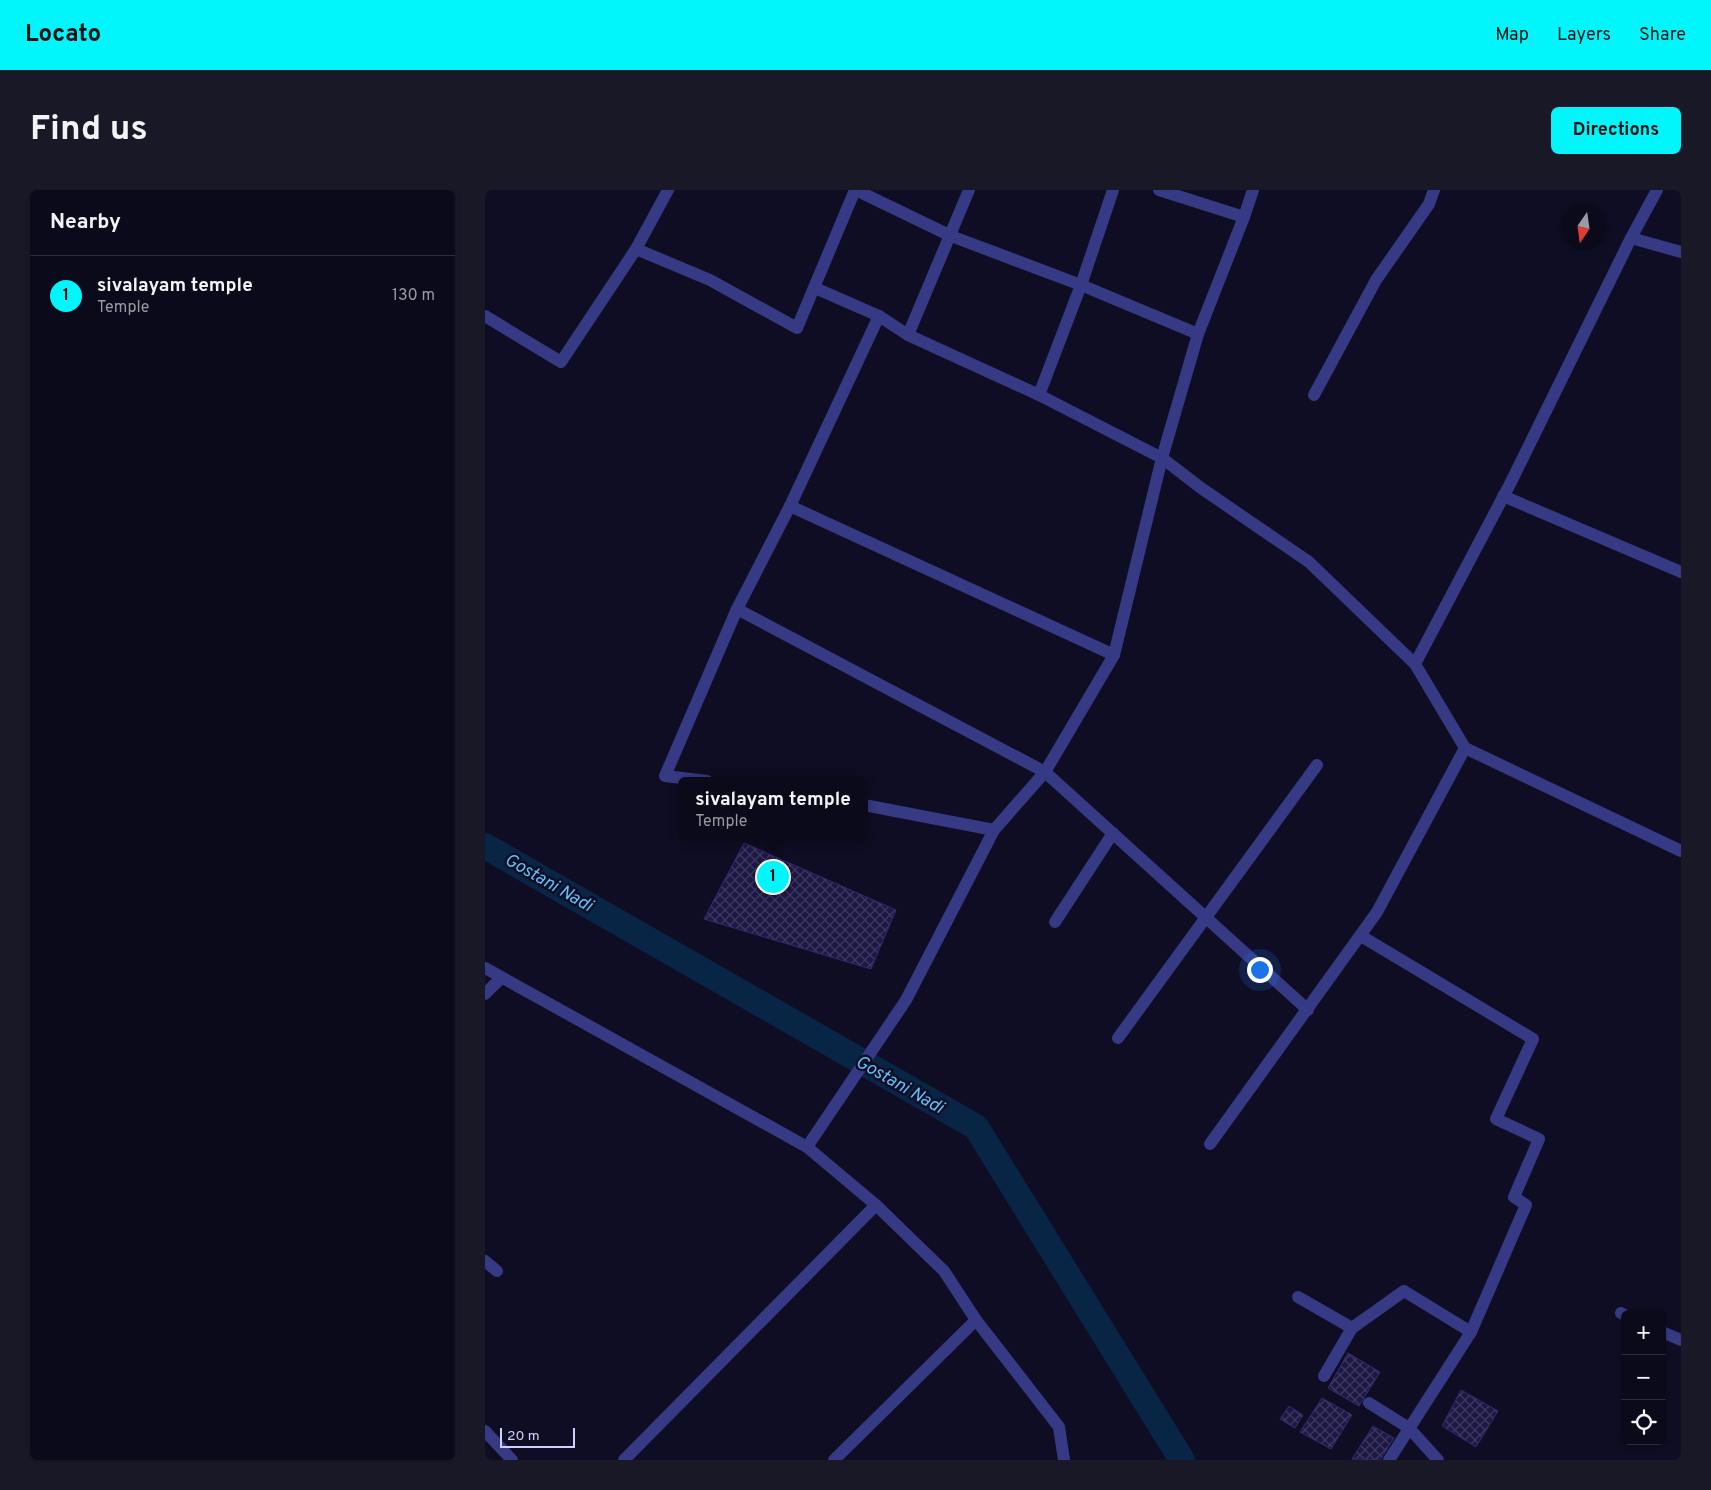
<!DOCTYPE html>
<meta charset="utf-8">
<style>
body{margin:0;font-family:Overpass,sans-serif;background:#191827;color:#f1f3f6}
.controls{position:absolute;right:15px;bottom:15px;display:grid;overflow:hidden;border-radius:8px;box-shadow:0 1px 4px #0004}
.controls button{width:45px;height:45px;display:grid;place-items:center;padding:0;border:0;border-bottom:1px solid #2b2b39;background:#0b0a1a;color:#f1f3f6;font:25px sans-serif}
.compass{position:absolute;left:1076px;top:15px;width:45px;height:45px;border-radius:50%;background:#0b0a1a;box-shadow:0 1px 4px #0004;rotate:193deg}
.scale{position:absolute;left:15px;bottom:12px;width:75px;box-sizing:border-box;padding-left:5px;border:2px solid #d1cfff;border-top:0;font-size:14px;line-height:18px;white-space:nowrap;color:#d1cfff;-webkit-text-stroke:4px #0f0d23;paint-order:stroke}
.you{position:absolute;left:774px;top:779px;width:18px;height:18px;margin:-12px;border:4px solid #fff;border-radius:50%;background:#1a73e8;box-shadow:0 0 0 8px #1a73e833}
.badge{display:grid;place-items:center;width:32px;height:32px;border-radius:50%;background:#00f6fa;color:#111;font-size:16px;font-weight:700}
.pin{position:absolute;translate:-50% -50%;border:2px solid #fff;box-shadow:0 1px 5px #0006}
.popup{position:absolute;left:193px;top:587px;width:190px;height:65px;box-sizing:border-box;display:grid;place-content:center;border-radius:8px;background:#0b0a1a;filter:drop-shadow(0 1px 4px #0005);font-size:16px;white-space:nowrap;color:#9a9aa2}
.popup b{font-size:19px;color:#f1f3f6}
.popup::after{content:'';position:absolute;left:50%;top:100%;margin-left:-10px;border:10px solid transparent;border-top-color:#0b0a1a}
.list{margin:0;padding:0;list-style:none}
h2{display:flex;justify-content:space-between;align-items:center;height:65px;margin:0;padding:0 20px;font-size:21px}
h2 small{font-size:16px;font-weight:400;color:#9a9aa2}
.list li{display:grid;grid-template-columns:32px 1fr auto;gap:15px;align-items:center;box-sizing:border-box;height:80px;padding:0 20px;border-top:1px solid #2b2b39}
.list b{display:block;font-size:19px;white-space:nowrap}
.list p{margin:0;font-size:16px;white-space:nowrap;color:#9a9aa2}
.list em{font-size:16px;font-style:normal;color:#9a9aa2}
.icon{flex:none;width:28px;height:28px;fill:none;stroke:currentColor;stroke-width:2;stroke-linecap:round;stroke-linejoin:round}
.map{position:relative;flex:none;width:1196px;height:1270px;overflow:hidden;border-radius:8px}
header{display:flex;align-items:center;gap:30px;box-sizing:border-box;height:70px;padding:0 25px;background:#00f6fa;color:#111}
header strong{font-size:24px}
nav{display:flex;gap:28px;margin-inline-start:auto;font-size:18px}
.intro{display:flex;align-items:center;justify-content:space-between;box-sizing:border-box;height:120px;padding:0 30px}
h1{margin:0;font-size:35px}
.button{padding:12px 22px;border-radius:8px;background:#00f6fa;color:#111;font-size:18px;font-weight:700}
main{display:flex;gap:30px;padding:0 30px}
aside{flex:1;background:#0b0a1a;border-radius:8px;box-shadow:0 1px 4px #0004}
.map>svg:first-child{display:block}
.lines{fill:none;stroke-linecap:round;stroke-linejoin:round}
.canal{stroke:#092546;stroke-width:26}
.building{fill:url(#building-cross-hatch);stroke:#322972}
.minor{stroke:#363a84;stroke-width:12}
.labels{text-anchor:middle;stroke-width:5;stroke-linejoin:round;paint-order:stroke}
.water-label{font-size:18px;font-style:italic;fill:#5dc2ff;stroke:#0f0d23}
</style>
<header>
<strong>Locato</strong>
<nav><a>Map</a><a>Layers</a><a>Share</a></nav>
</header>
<div class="intro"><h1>Find us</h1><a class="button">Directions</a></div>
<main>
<aside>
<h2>Nearby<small></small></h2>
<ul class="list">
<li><span class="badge">1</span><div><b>sivalayam temple</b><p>Temple</p></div><em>130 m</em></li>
</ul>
</aside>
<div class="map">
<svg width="1196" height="1270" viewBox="0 0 1196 1270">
<defs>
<pattern id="building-cross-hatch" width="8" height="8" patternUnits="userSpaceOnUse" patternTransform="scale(1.25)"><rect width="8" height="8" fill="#1e1845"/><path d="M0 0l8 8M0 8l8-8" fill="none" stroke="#3e3961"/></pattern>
</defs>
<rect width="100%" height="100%" fill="#0f0d23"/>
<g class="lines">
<polyline class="canal" points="0,656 491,937 697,1270"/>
</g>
<g class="building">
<polygon points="259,653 411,720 386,779 219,729"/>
<polygon points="863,1163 895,1182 874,1216 843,1198"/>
<polygon points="976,1200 1013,1221 991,1257 957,1236"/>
<polygon points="837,1208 867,1225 846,1259 815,1242"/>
<polygon points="804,1216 818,1225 810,1238 795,1229"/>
<polygon points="888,1236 909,1248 895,1270 867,1269"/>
</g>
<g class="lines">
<g class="minor">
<polyline points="371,0 466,46 596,95 713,144"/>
<polyline points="674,0 759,27"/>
<polyline points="1146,48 1196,62"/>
<polyline points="151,59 225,90 312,138 370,0"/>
<polyline points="330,98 394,126 423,145 554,205 677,268 716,298 824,372 930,474 980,558 1196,661"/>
<polyline points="0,126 76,172 151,59 183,0"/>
<polyline points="423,145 484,0"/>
<polyline points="554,205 596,95 628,0"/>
<polyline points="829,205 891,90 944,14 949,0"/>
<polyline points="1018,306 1196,382"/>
<polyline points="305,316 629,465"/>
<polyline points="252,419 560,582 823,820"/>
<polyline points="930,474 1025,294 1146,48 1172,0"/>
<polyline points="222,591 180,586 252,419 305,316 394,126"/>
<polyline points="379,615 509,640"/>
<polyline points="570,732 628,643"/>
<polyline points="876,746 1048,849 1011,929 1054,949 1029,1007 1041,1015 986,1142 904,1270"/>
<polyline points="0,778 322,957 391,1015 459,1081 491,1130 574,1237 579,1270"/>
<polyline points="0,804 16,788"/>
<polyline points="633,848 832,575"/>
<polyline points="725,954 892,722 980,558"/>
<polyline points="322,957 421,810 509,640 560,582 629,465 677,268 713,144 759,27 768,0"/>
<polyline points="0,1071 12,1081"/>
<polyline points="813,1107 867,1138"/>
<polyline points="1136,1123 1140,1125"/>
<polyline points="1177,1142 1196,1150"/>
<polyline points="839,1186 867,1138 919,1101 986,1142"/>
<polyline points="884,1213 924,1238 953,1270"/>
<polyline points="0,1241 27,1270"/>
<polyline points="139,1270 391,1015"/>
<polyline points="349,1270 491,1130"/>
</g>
</g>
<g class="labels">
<g class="water-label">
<text transform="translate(64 692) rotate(30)" y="6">Gostani Nadi</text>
<text transform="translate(415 894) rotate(30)" y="6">Gostani Nadi</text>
</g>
</g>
</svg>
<div class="controls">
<button>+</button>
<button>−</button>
<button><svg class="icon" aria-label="locate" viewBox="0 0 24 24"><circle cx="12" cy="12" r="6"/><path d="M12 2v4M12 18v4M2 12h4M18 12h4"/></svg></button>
</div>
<svg class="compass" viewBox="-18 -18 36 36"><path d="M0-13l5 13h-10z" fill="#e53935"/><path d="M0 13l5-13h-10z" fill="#9a9aa2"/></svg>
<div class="scale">20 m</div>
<div class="you"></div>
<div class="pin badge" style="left:288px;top:687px">1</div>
<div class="popup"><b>sivalayam temple</b>Temple</div>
</div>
</main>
